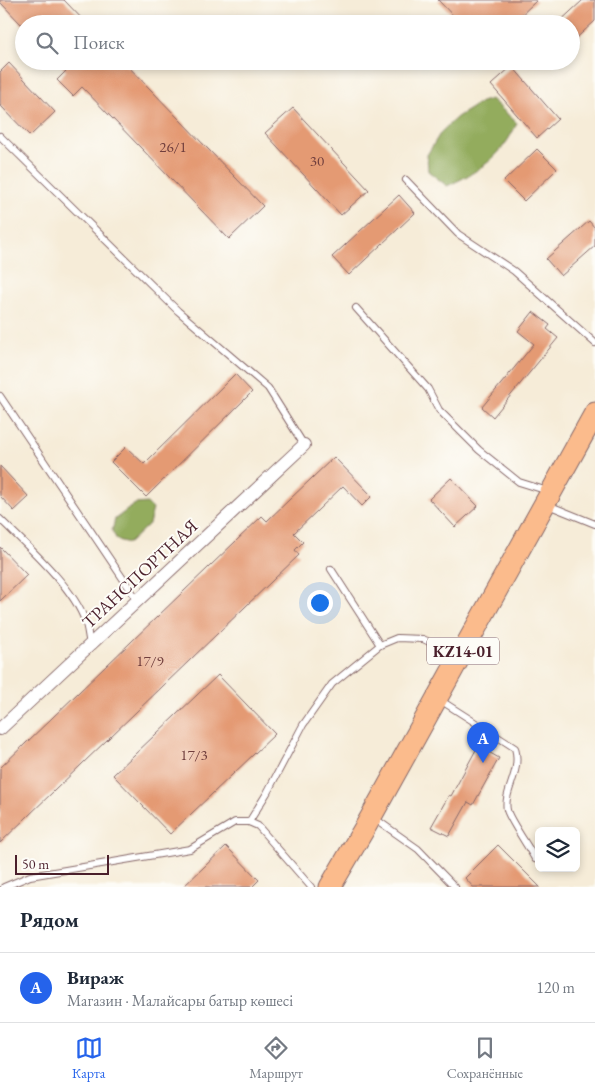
<!DOCTYPE html>
<html lang="ru">
<meta charset="utf-8">
<style>
body{margin:0;font-family:"EB Garamond",serif;background:#f6f6f7;color:#1f2937}
.controls{position:absolute;right:15px;bottom:15px;display:grid;overflow:hidden;border-radius:8px;box-shadow:0 2px 8px #0003}
.controls button{width:45px;height:45px;display:grid;place-items:center;padding:0;border:0;border-bottom:1px solid #e0e1e3;background:#fff;color:#1f2937;font:25px sans-serif}
.scale{position:absolute;left:15px;bottom:12px;width:94px;box-sizing:border-box;padding-left:5px;border:2px solid #4a1f2b;border-top:0;font-size:14px;line-height:18px;white-space:nowrap;color:#4a1f2b;-webkit-text-stroke:4px #fdfcf7;paint-order:stroke}
.you{position:absolute;left:319px;top:602px;width:18px;height:18px;margin:-12px;border:4px solid #fff;border-radius:50%;background:#1a73e8;box-shadow:0 0 0 8px #1a73e833}
.badge{display:grid;place-items:center;width:32px;height:32px;border-radius:50%;background:#2563eb;color:#fff;font-size:16px;font-weight:700}
.pin{position:absolute;translate:-50% -41px;filter:drop-shadow(0 1px 2px #0008)}
.pin::after{content:'';position:absolute;top:26px;width:18px;height:15px;background:inherit;clip-path:polygon(0 0,100% 0,50% 100%)}
.list{margin:0;padding:0;list-style:none}
h2{display:flex;justify-content:space-between;align-items:center;height:65px;margin:0;padding:0 20px;font-size:21px}
h2 small{font-size:16px;font-weight:400;color:#747a83}
.list li{display:grid;grid-template-columns:32px 1fr auto;gap:15px;align-items:center;box-sizing:border-box;height:70px;padding:0 20px;border-top:1px solid #e0e1e3}
.list b{display:block;font-size:19px;white-space:nowrap}
.list p{margin:0;font-size:16px;white-space:nowrap;color:#747a83}
.list em{font-size:16px;font-style:normal;color:#747a83}
.icon{flex:none;width:28px;height:28px;fill:none;stroke:currentColor;stroke-width:2;stroke-linecap:round;stroke-linejoin:round}
.map{position:relative;flex:none;width:595px;height:887px;overflow:hidden}
.search{position:absolute;background:#fff;box-shadow:0 2px 8px #0003;left:15px;right:15px;top:15px;height:55px;display:flex;align-items:center;gap:12px;box-sizing:border-box;padding:0 18px;border-radius:28px;color:#747a83;font-size:19px}
.sheet{height:135px;background:#fff}
nav{display:flex;justify-content:space-around;align-items:center;box-sizing:border-box;height:70px;border-top:1px solid #e0e1e3;background:#fff;font-size:14px;color:#747a83}
nav a{display:grid;justify-items:center;gap:2px}
nav .on{color:#2563eb}
.map>svg:first-child{display:block}
.forest{fill:#93ac5d;stroke:#6e6644}
.building{fill:#e49a73}
.lines{fill:none;stroke-linecap:round;stroke-linejoin:round}
.lane-casing{stroke:#866768;stroke-width:8}
.street-casing{stroke:#866768;stroke-width:14}
.highway-casing{stroke:#866768;stroke-width:23}
.lane{stroke:#fff;stroke-width:6}
.street{stroke:#fff;stroke-width:12}
.highway{stroke:#fbbb8c;stroke-width:21}
.labels{text-anchor:middle;stroke-width:4;stroke-linejoin:round;paint-order:stroke}
.number-label{font-size:15px;fill:#703e3d}
.shield{fill:#fdfcf7;stroke:#806168;stroke-width:1}
.shield-label{font-size:16px;font-weight:bold;fill:#4a1f2b}
.street-label{font-size:18px;fill:#4a1f2b;stroke:#fdfcf7}
</style>
<div class="map">
<svg width="595" height="887" viewBox="0 0 595 887">
<rect width="100%" height="100%" fill="#fdfcf7"/>
<filter id="ink" filterUnits="userSpaceOnUse"><feTurbulence type="fractalNoise" baseFrequency=".02" numOctaves="2"/><feDisplacementMap in="SourceGraphic" scale="10" xChannelSelector="R" yChannelSelector="G"/><feConvolveMatrix kernelMatrix="1 2 1 2 8 2 1 2 1" color-interpolation-filters="sRGB"/></filter>
<filter id="wash" filterUnits="userSpaceOnUse"><feTurbulence type="fractalNoise" baseFrequency=".0096" numOctaves="4" result="noise"/><feDisplacementMap in="SourceGraphic" scale="20" xChannelSelector="R" yChannelSelector="G"/><feGaussianBlur stdDeviation="1.12" result="paint"/><feColorMatrix in="noise" values="0 0 0 0 0 0 0 0 0 0 0 0 0 0 0 0 0 1.4 0 .05"/><feComposite in="paint" operator="in"/></filter>
<g filter="url(#wash)">
<rect width="100%" height="100%" fill="#f6ecd8"/>
<g class="forest">
<path d="M491,99l26,24c-15,34 -37,48 -70,63l-19,-15 -1,-16 14,-23 16,-15 24,-15z"/>
<polygon points="147,503 153,509 149,524 129,543 117,540 112,531 115,519 135,504"/>
</g>
<g id="blocks">
<g class="building">
<polygon points="0,0 64,0 87,24 21,24 0,2"/>
<polygon points="438,0 537,0 512,24 461,24"/>
<polygon points="583,0 595,0 595,21 571,43 571,24 557,24"/>
<polygon points="57,61 123,61 263,206 229,239 82,87 73,96 57,80 66,71"/>
<polygon points="9,63 55,112 30,136 0,105 0,72"/>
<polygon points="512,66 558,119 537,138 491,85"/>
<polygon points="293,108 369,190 341,215 265,133"/>
<polygon points="537,149 557,169 524,201 504,181"/>
<polygon points="399,195 415,213 349,275 332,257"/>
<polygon points="589,221 595,228 595,246 561,276 546,259"/>
<polygon points="533,312 550,325 547,329 558,338 493,417 482,407 534,344 518,331"/>
<polygon points="235,374 252,392 146,497 111,462 126,447 144,464"/>
<polygon points="334,457 372,496 362,506 343,486 294,533 303,542 295,550 299,555 0,843 0,768 262,516 267,521"/>
<polygon points="0,466 29,497 14,511 0,496"/>
<polygon points="451,478 478,506 455,527 429,499"/>
<polygon points="0,547 27,575 0,601"/>
<polygon points="218,675 275,734 170,834 113,775"/>
<polygon points="478,746 499,758 473,805 468,802 449,836 431,827 449,795 451,796"/>
<polygon points="498,845 540,887 473,887 465,878"/>
<polygon points="226,846 259,880 252,887 183,887"/>
</g>
</g>
</g>
<g filter="url(#ink)">
<use href="#blocks" fill-opacity="0" stroke="#866768" stroke-width="1"/>
<g class="lines">
<defs>
<g id="lane">
<polyline points="0,136 178,311 268,388 304,445"/>
<polyline points="406,180 458,234 514,271 595,343"/>
<polyline points="356,308 428,389 439,410 479,450 519,482 548,491"/>
<polyline points="0,396 138,601"/>
<polyline points="548,505 595,524"/>
<path d="M0,519c26,26 73,67 85,102 3,7 3,16 5,23"/>
<polyline points="331,569 380,645"/>
<path d="M440,700l75,48c7,24 -12,43 -8,62 2,9 23,39 28,49"/>
<polyline points="374,818 418,849 455,887"/>
<polyline points="249,822 267,793 303,725 332,684 380,645 397,638 423,639 457,655"/>
<polyline points="4,887 30,876 190,849 235,822 249,822 258,826 311,887"/>
</g>
<polyline id="street" points="0,729 304,445"/>
<polyline id="highway" points="330,887 367,824 595,413"/>
</defs>
<use href="#lane" class="lane-casing"/>
<use href="#street" class="street-casing"/>
<use href="#highway" class="highway-casing"/>
<use href="#lane" class="lane"/>
<use href="#street" class="street"/>
<use href="#highway" class="highway"/>
</g>
</g>
<g class="labels">
<g class="number-label">
<text x="173" y="152">26/1</text>
<text x="317" y="166">30</text>
<text x="150" y="666">17/9</text>
<text x="194" y="760">17/3</text>
</g>
<rect class="shield" x="427" y="637.5" width="72" height="27" rx="4"/>
<g class="shield-label">
<text x="463" y="657">KZ14-01</text>
</g>
<g class="street-label">
<text transform="translate(140 574) rotate(-43)" y="6">ТРАНСПОРТНАЯ</text>
</g>
</g>
</svg>
<div class="controls">
<button><svg class="icon" aria-label="layers" viewBox="0 0 24 24"><path d="M12 4l9 5-9 5-9-5zM3 14l9 5 9-5"/></svg></button>
</div>
<div class="scale">50 m</div>
<div class="you"></div>
<div class="pin badge" style="left:483px;top:763px">A</div>
<div class="search"><svg class="icon" aria-label="search" viewBox="0 0 24 24"><circle cx="10" cy="10" r="6"/><path d="M15 15l6 6"/></svg>Поиск</div>
</div>
<section class="sheet">
<h2>Рядом<small></small></h2>
<ul class="list">
<li><span class="badge">A</span><div><b>Вираж</b><p>Магазин · Малайсары батыр көшесі</p></div><em>120 m</em></li>
</ul>
</section>
<nav>
<a class="on"><svg class="icon" aria-label="map" viewBox="0 0 24 24"><path d="M3 6l6-2 6 2 6-2v14l-6 2-6-2-6 2zM9 4v14M15 6v14"/></svg>Карта</a>
<a><svg class="icon" aria-label="directions" viewBox="0 0 24 24"><path d="M12 3l9 9-9 9-9-9zM9 14v-3h6M13 9l2 2-2 2"/></svg>Маршрут</a>
<a><svg class="icon" aria-label="saved" viewBox="0 0 24 24"><path d="M7 4h10v16l-5-4-5 4z"/></svg>Сохранённые</a>
</nav>
